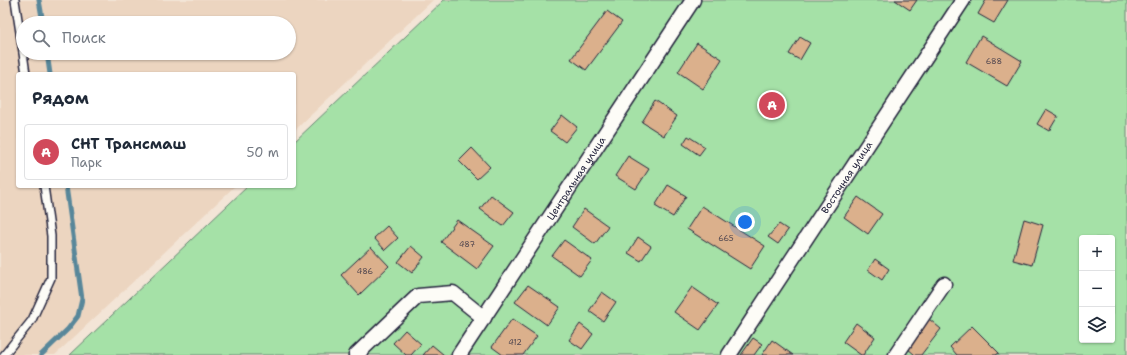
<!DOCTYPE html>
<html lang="ru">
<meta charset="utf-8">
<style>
body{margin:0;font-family:"Shantell Sans",sans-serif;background:#f6f6f7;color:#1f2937}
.controls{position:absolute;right:12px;bottom:12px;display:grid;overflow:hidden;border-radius:4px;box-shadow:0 1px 3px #0004}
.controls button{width:36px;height:36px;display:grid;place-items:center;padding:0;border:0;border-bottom:1px solid #e0e1e3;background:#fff;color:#1f2937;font:20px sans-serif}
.you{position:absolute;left:745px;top:222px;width:14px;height:14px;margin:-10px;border:3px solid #fff;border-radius:50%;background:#1a73e8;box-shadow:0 0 0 6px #1a73e833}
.badge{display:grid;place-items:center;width:26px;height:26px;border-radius:50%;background:#d1495b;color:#fff;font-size:13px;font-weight:700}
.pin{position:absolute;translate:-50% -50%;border:2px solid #fff;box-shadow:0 1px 4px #0006}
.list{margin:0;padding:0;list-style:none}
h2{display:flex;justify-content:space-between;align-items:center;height:52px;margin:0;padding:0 16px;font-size:17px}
h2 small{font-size:13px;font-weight:400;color:#747a83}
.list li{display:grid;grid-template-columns:26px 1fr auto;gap:12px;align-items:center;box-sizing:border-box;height:56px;margin:0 8px 8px;padding:0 8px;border:1px solid #e0e1e3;border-radius:4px}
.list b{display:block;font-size:15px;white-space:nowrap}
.list p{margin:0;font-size:13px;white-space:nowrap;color:#747a83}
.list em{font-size:13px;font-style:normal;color:#747a83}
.icon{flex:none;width:22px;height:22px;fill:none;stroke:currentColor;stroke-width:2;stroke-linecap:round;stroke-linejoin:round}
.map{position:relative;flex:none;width:1127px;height:355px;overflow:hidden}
.search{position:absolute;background:#fff;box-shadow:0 1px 3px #0004;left:16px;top:16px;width:280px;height:44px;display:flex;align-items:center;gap:10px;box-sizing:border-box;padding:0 14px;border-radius:22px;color:#747a83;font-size:15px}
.panel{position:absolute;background:#fff;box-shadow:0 1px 3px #0004;left:16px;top:72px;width:280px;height:116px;border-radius:4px}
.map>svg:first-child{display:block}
.built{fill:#ecd5c0;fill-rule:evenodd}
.green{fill:#a5e1a7;stroke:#648271;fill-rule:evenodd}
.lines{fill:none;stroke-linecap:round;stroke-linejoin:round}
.stream{stroke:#58879a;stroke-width:5}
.building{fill:#dbb08c;stroke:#22223b}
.service-casing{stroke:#22223b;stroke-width:10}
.minor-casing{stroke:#22223b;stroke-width:17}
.service{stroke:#fdfcf7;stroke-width:7}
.minor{stroke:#fdfcf7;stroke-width:14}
.labels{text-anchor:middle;stroke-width:3;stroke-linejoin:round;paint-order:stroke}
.number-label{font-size:8px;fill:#50464f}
.street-label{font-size:10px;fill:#22223b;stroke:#fdfcf7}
</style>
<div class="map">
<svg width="1127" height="355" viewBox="0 0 1127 355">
<rect width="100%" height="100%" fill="#f3e5d7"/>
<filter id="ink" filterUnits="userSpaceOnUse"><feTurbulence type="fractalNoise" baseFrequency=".025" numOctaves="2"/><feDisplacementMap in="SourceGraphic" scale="8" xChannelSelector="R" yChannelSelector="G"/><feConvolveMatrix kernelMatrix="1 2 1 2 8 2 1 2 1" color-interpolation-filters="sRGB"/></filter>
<g filter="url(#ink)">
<path class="built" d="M0,0h433l-139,131v-57h-276v112h217l-180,169h-55zM23,23h266v30h-266z"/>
<path class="green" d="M444,0h683v355h-1057l178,-169h46v-44zM1082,238h30v102h-30z"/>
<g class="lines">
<g class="stream">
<polyline points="39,0 43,23"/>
<polyline points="47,53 50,74"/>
<polyline points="41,355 68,329 78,316 82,299 66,186"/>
</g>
</g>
<g class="building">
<polygon points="895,0 917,0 910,10"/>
<polygon points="986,0 1008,0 994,23 978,14"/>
<polygon points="607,11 622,22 586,70 571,59"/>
<polygon points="981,36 1022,61 1007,86 966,62"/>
<polygon points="800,37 810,43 800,60 789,54"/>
<polygon points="697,43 722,59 703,89 678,72"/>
<polygon points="655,101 677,116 664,136 642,122"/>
<polygon points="1046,109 1058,116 1049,131 1037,124"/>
<polygon points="562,115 577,127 565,142 550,131"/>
<polygon points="688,136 705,147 699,155 683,144"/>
<polygon points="472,148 490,167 477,179 459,161"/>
<polygon points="628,156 649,169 636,189 615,176"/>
<polygon points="668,185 686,196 673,217 655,206"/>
<polygon points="491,195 514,212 503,226 480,209"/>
<polygon points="858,197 882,214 868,234 844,217"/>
<polygon points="702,206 765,246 750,269 687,229"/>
<polygon points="584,209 608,226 595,244 572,227"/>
<polygon points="1024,219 1043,225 1032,265 1013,260"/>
<polygon points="457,220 494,246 477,269 441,242"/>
<polygon points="779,224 788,230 778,244 768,237"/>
<polygon points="387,226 398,238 385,250 374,238"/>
<polygon points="638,237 651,246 641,261 628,253"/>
<polygon points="564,240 592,260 580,276 552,256"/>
<polygon points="411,246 424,257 412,273 398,262"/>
<polygon points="371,247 389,266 359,295 341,275"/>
<polygon points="875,259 889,269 882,280 868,270"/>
<polygon points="528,285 560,307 547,325 515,302"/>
<polygon points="692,287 718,305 700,330 674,312"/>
<polygon points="602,292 616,302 603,321 589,311"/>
<polygon points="512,319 537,336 523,355 503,355 492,347"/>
<polygon points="929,319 941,329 921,355 915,355 907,348"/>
<polygon points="856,323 875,337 863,355 861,355 843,342"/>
<polygon points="580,324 593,334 582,349 569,340"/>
<polygon points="972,326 999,353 996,355 957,355 950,347"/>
<polygon points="405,330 421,344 411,355 406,355 393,343"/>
<polygon points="753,338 762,344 754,355 741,355"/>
<polygon points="772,340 793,355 762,355"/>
<polygon points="432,345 444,355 423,355"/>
</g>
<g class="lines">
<defs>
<g id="service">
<polyline points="15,0 23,52"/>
<polyline points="23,53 26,74"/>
<polyline points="4,355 32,320 51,278 51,236 44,186"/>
</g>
<g id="minor">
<polyline points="356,355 418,296 453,293 484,318"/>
<path id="s1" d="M459,355l234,-355"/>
<path id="s2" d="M729,355l234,-355"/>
<polyline points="896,355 944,284"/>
</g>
</defs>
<use href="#service" class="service-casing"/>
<use href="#minor" class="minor-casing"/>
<use href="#service" class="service"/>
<use href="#minor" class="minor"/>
</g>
</g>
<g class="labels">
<g class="number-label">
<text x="994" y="64">688</text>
<text x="726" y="241">665</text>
<text x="467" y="247">487</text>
<text x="365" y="274">486</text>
<text x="515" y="345">412</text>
</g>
<g class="street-label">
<text dy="4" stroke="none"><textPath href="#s2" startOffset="213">Восточная улица</textPath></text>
<text dy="4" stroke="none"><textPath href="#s1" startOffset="212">Центральная улица</textPath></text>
</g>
</g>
</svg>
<div class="controls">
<button>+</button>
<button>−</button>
<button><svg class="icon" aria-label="layers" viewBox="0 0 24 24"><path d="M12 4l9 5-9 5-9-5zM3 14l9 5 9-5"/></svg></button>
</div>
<div class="you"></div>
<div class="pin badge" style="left:772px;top:105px">A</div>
<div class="search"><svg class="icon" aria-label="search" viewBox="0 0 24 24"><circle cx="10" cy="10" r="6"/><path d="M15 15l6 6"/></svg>Поиск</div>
<section class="panel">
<h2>Рядом<small></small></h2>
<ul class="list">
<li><span class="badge">A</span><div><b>СНТ Трансмаш</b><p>Парк</p></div><em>50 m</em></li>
</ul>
</section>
</div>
